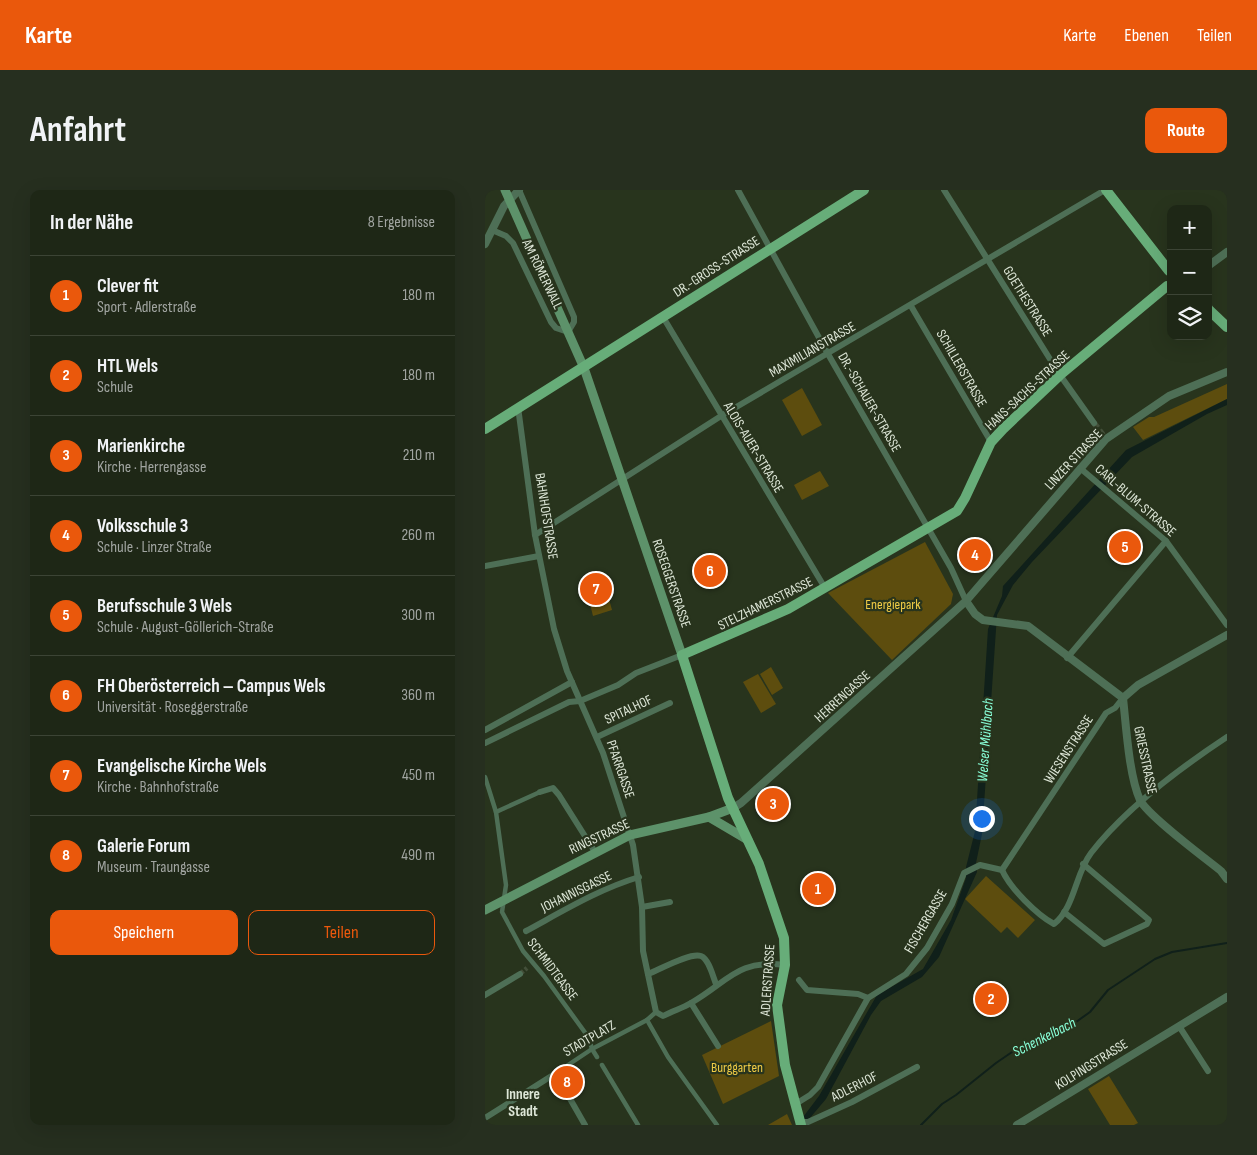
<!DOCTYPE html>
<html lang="de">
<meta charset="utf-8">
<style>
body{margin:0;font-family:"Sofia Sans Condensed",sans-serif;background:#262f1f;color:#f1f3f6}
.controls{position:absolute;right:15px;top:15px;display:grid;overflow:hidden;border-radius:10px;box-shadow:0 5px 20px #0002}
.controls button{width:45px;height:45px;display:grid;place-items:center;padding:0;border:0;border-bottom:1px solid #3c4435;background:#1e2716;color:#f1f3f6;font:25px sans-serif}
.you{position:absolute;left:496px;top:628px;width:18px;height:18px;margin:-12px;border:4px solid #fff;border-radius:50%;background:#1a73e8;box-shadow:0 0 0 8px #1a73e833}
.badge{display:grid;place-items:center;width:32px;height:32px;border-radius:50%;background:#ea580c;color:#fff;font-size:16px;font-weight:700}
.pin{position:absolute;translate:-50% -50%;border:2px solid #fff;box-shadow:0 1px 5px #0006}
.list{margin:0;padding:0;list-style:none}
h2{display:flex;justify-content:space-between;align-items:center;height:65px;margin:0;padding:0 20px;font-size:21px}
h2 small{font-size:16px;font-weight:400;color:#a1a5a1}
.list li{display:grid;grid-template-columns:32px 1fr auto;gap:15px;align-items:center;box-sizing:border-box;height:80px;padding:0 20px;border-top:1px solid #3c4435}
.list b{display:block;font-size:19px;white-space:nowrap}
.list p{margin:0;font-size:16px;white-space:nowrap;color:#a1a5a1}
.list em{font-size:16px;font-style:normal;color:#a1a5a1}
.actions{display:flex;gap:10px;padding:15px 20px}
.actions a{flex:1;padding:11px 0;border:1px solid #ea580c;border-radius:10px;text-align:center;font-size:18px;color:#ea580c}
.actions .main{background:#ea580c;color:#fff}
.icon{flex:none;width:28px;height:28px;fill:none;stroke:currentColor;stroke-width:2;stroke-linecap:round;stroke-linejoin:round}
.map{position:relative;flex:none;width:742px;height:935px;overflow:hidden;border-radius:10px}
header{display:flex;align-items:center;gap:30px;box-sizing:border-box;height:70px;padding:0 25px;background:#ea580c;color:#fff}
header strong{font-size:24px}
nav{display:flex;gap:28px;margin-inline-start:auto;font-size:18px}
.intro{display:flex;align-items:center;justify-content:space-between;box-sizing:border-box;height:120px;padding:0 30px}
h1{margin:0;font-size:35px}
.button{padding:12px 22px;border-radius:10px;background:#ea580c;color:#fff;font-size:18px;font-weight:700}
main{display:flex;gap:30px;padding:0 30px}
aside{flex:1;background:#1e2716;border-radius:10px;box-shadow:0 5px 20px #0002}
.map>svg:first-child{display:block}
.green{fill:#5d4d0e}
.water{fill:#10201a}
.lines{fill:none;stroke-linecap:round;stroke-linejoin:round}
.stream{stroke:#10201a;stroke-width:2}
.pedestrian-tunnel{stroke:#434f39;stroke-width:4.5;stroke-dasharray:4.5 2;stroke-linecap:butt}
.minor-tunnel{stroke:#434f39;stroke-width:6;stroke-dasharray:6 3;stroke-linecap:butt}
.pedestrian{stroke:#4e6f56;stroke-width:4.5}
.minor{stroke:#4e6f56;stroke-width:6}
.tertiary{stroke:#4e6f56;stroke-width:8}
.secondary{stroke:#5d926a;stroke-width:9}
.primary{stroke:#67ad79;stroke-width:10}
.labels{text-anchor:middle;stroke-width:4.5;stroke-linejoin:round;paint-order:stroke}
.street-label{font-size:14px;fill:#dde6d7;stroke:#28341d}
.park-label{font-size:14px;fill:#f2cd46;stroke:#28341d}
.water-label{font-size:15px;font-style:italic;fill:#88ffd8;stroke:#28341d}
.neighbourhood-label{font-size:15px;font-weight:bold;fill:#dde6d7;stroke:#28341d}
</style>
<header>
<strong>Karte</strong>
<nav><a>Karte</a><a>Ebenen</a><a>Teilen</a></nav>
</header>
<div class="intro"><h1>Anfahrt</h1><a class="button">Route</a></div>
<main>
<aside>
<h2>In der Nähe<small>8 Ergebnisse</small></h2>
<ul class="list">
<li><span class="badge">1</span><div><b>Clever fit</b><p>Sport · Adlerstraße</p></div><em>180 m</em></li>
<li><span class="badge">2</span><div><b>HTL Wels</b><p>Schule</p></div><em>180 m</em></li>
<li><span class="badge">3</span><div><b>Marienkirche</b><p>Kirche · Herrengasse</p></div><em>210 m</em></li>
<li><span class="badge">4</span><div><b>Volksschule 3</b><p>Schule · Linzer Straße</p></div><em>260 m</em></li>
<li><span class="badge">5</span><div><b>Berufsschule 3 Wels</b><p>Schule · August-Göllerich-Straße</p></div><em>300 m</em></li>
<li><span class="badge">6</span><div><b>FH Oberösterreich – Campus Wels</b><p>Universität · Roseggerstraße</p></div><em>360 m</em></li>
<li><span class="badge">7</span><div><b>Evangelische Kirche Wels</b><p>Kirche · Bahnhofstraße</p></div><em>450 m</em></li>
<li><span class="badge">8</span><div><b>Galerie Forum</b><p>Museum · Traungasse</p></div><em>490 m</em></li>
</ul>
<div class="actions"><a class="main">Speichern</a><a>Teilen</a></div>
</aside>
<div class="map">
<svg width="742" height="935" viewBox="0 0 742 935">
<rect width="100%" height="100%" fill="#28341d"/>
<g class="green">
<polygon points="742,194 742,209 658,250 648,237 664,227 669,227"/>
<polygon points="317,198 337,235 317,246 297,210"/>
<polygon points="335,281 344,296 317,310 309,295"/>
<polygon points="440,352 468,404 466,414 407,470 343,403"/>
<polygon points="124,409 127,420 108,426 105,414"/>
<polygon points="286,477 298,498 287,505 275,484"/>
<polygon points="273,484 291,514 276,523 258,492"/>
<polygon points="501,686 550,730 533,748 522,737 516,743 480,709"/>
<polygon points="286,831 294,886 238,914 217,865"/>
<polygon points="624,886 653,933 649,935 625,935 603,899"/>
<polygon points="302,924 307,935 283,935"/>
</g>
<polygon class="water" points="742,209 742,215 722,224 647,267 547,372 528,395 512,425 497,644 491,673 492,682 454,767 437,787 396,811 386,825 341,909 319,935 312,935 334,906 392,805 438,779 466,730 481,688 481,677 490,641 503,439 517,406 518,396 641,260"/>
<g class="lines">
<polyline class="stream" points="436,935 457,914 471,905 511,873 530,860 584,837 605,822 623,800 670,769 687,762 742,753"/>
<polyline class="pedestrian-tunnel" points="35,784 42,778"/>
<polyline class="minor-tunnel" points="609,233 621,249"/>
<g class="pedestrian">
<polyline points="0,587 11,622 21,695 17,722 38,761 59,786 104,848 107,859 112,867"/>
<polyline points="11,622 55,602"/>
<polyline points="162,830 183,867 232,935"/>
<polyline points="117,875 153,935"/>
<polyline points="68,885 107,859 162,830 171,822"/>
</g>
<g class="minor">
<polyline points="253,0 343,164 466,378 481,411"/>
<polyline points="459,0 575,185 609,233"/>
<polyline points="7,40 21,46 28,53 66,132 71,138 83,142 89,132 89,127 34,0"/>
<polyline points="426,116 506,252"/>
<polyline points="178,127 340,398"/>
<path d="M33,217l17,128 19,94 13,42 36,82 30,92 9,62 1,44 13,61 7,4c9,-5 20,-8 28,-13 37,-21 46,-44 94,-38"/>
<polyline points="595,278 681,351 742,435"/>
<polyline points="50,345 236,226 620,0"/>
<polyline points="0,376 54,366"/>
<polyline points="582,468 681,351"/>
<polyline points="0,540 87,492"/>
<polyline points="112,547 185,513"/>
<polyline points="0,553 84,512 95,511 133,495 151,483 197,465"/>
<polyline points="55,602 68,598 74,605 110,662"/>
<path d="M517,680c8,18 35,45 52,54 21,-17 21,-50 37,-71 34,-44 89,-85 136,-116"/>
<polyline points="517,680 621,523 630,518 638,508"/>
<polyline points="157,717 185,712"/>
<polyline points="579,722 619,754 662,734 664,730 598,674"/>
<path d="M41,741c37,-20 73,-42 113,-54"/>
<path d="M163,784c11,-4 42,-22 53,-18 8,3 12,21 15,28"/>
<polyline points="314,790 322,800 373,804 383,808"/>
<polyline points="0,805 35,784"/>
<polyline points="206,813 233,856"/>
<polyline points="694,836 723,881"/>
<polyline points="309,915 325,905 333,897 383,808 421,784 442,758 467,714 479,683 495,675 517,680"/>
<polyline points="0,928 68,885 84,907 100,935"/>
<polyline points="315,932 323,932 367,912 432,877"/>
</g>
<g class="tertiary">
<polyline points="0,54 19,16 34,0"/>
<polyline points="723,76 742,62"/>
<polyline points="481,411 490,424 498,430 543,436 638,508"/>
<path d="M638,508c3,27 6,78 17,102 8,16 65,58 81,71l6,8"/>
<polyline points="638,508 653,495 742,445"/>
<polyline points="248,618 256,613 481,411 621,249 684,206 742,182"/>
<polyline points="532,935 742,807"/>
</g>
<g class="secondary">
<polyline points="20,0 99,178 197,465"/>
<polyline points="224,627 263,650"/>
<polyline points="0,720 145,645 224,627 248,618"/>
</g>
<g class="primary">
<polyline points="621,0 684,81"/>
<polyline points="723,119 742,137"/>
<polyline points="0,239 379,0"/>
<polyline points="316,935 300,875 292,815 300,775 299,748 274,674 243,608 197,465 303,419 472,321 480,308 506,252 518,239 575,185 682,96"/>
</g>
</g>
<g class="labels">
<g class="street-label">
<text transform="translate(231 76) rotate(-33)" y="5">DR.-GROSS-STRASSE</text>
<text transform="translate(58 84) rotate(64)" y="5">AM RÖMERWALL</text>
<text transform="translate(543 111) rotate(58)" y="5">GOETHESTRASSE</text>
<text transform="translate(327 159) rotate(-30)" y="5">MAXIMILIANSTRASSE</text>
<text transform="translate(477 178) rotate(60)" y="5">SCHILLERSTRASSE</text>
<text transform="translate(542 200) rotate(-43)" y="5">HANS-SACHS-STRASSE</text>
<text transform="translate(385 212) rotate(60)" y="5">DR.-SCHAUER-STRASSE</text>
<text transform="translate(269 257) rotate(59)" y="5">ALOIS-AUER-STRASSE</text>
<text transform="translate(588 269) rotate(-47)" y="5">LINZER STRASSE</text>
<text transform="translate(651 310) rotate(41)" y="5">CARL-BLUM-STRASSE</text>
<text transform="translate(62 326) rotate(81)" y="5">BAHNHOFSTRASSE</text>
<text transform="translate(187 393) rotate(71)" y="5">ROSEGGERSTRASSE</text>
<text transform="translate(280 413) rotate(-26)" y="5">STELZHAMERSTRASSE</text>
<text transform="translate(357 506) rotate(-42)" y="5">HERRENGASSE</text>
<text transform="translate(143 519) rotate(-25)" y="5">SPITALHOF</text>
<text transform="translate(583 559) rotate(-57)" y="5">WIESENSTRASSE</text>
<text transform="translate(661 570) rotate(78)" y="5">GRIESSTRASSE</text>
<text transform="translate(136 579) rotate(71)" y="5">PFARRGASSE</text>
<text transform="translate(114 646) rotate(-25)" y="5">RINGSTRASSE</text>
<text transform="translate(91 701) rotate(-26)" y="5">JOHANNISGASSE</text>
<text transform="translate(440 731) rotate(-60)" y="5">FISCHERGASSE</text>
<text transform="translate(68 779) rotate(53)" y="5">SCHMIDTGASSE</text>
<text transform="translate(282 790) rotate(-86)" y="5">ADLERSTRASSE</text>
<text transform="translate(104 848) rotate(-30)" y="5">STADTPLATZ</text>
<text transform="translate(606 874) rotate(-32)" y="5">KOLPINGSTRASSE</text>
<text transform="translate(369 896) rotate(-27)" y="5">ADLERHOF</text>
</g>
<g class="park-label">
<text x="408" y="419">Energiepark</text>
<text x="252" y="882">Burggarten</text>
</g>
<g class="water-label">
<text transform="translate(500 550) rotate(-86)" y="5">Welser Mühlbach</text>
<text transform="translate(559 847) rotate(-27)" y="5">Schenkelbach</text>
</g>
<g class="neighbourhood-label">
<text x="38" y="909">Innere<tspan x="38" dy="17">Stadt</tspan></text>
</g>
</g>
</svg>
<div class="controls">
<button>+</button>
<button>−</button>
<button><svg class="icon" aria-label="layers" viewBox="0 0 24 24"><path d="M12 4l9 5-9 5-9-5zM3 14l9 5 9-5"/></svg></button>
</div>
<div class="you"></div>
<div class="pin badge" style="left:333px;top:699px">1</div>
<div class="pin badge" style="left:506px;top:809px">2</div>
<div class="pin badge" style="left:288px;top:614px">3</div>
<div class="pin badge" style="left:490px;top:365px">4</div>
<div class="pin badge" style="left:640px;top:357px">5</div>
<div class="pin badge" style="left:225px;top:381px">6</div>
<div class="pin badge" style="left:111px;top:399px">7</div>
<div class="pin badge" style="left:82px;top:892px">8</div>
</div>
</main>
